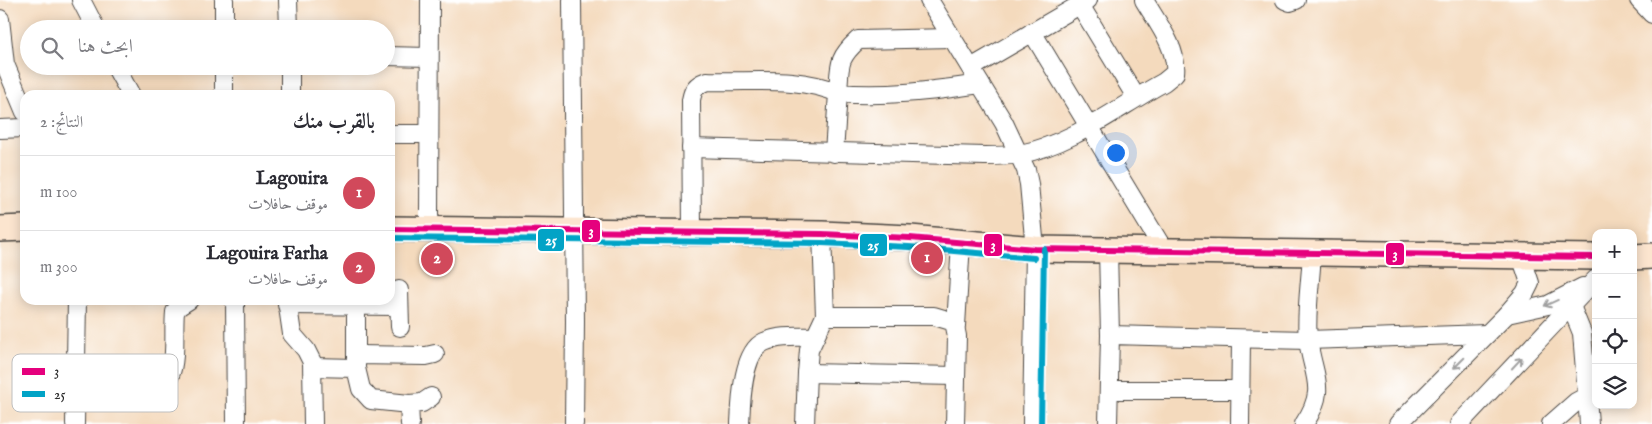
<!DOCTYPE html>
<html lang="ar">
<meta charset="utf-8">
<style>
body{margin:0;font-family:"IM FELL English",Amiri,serif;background:#f7f7f7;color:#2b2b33;direction:rtl}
.controls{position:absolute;right:15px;bottom:15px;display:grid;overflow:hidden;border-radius:10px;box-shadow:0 2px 12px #0003}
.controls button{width:45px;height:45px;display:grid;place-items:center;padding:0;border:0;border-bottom:1px solid #e1e1e2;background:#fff;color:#2b2b33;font:25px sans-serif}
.you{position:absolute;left:1115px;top:152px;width:18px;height:18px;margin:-12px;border:4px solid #fff;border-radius:50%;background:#1a73e8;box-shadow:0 0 0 8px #1a73e833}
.badge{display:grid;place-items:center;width:32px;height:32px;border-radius:50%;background:#d1495b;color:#fff;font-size:16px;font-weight:700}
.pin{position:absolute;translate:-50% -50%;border:2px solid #fff;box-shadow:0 1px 5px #0006}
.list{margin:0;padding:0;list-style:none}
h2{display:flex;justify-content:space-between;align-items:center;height:65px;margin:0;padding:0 20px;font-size:21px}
h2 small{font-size:16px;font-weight:400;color:#7c7c81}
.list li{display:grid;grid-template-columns:32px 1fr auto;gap:15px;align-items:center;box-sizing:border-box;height:75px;padding:0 20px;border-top:1px solid #e1e1e2}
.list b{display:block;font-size:19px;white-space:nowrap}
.list p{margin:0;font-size:16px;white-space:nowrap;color:#7c7c81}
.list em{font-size:16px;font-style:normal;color:#7c7c81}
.icon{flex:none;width:28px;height:28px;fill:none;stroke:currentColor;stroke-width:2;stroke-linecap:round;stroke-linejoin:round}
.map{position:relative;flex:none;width:1652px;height:424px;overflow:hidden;direction:ltr}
.search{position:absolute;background:#fff;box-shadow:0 2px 12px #0003;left:20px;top:20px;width:375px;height:55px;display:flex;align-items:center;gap:12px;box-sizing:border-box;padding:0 18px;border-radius:28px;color:#7c7c81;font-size:19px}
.panel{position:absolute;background:#fff;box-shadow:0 2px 12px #0003;left:20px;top:90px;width:375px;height:215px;border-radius:15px;direction:rtl}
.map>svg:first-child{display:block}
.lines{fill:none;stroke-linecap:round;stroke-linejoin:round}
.street-casing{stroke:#494541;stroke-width:20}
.secondary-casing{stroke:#494541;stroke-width:28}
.street{stroke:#fff;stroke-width:18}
.secondary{stroke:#fce5cf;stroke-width:25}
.bus-1-casing{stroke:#fff;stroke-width:10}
.bus-2-casing{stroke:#fff;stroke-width:10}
.bus-1{stroke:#e5007d;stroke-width:6}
.bus-2{stroke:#02a3c6;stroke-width:6}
.oneway{stroke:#a0a0a0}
.key{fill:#fff;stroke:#bfbfbf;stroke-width:1}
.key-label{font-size:14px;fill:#2b2b2b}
.line-badge{stroke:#fff;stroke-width:2}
.badge-label{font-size:14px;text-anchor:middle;font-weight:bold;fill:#fff}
</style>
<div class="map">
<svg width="1652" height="424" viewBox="0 0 1652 424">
<rect width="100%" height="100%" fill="#fff"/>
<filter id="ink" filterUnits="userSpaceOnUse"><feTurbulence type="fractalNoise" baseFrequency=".02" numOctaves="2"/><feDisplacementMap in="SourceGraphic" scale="10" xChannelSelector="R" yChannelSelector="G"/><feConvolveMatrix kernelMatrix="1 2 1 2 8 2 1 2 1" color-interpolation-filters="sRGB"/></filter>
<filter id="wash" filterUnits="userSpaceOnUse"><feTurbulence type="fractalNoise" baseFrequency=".0096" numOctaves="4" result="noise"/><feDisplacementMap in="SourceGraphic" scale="20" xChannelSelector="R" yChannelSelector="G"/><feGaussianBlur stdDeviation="1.12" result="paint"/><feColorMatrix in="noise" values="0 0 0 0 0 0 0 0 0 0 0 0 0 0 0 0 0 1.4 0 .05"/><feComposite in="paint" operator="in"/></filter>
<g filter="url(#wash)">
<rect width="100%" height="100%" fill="#f4dabd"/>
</g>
<g filter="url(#ink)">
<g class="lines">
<defs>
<g id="street">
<polyline points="81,0 96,29"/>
<polyline points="224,0 224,29"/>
<polyline points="288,0 289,29"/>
<polyline points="430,0 429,215 431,231"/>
<polyline points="572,0 575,321 574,424"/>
<polyline points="929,0 1004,123 1026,170 1029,184 1035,249 1032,424"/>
<polyline points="1285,0 1290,2 1296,0"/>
<polyline points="1639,0 1652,14"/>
<polyline points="1080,5 1136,97"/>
<polyline points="0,19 5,64 25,112"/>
<polyline points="1032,32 1165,252"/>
<path d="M952,38l-94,2c-21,19 -18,25 -20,53 48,4 95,-2 142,-9"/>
<polyline points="386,56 429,57"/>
<polyline points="115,66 131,95"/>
<polyline points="224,66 224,95"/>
<polyline points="290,66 290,95"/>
<polyline points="971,68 1088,0"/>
<polyline points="0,129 25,128"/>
<polyline points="390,134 429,134"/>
<path d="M691,148l294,8c11,0 23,0 35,-2 53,-10 98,-47 144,-72l11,-9c3,-25 -19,-52 -31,-73"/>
<path d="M692,232l-1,-132c2,-11 5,-15 16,-19 43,2 90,-6 131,12l-4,60"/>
<polyline points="1108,250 1110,335"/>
<polyline points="399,290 400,327"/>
<polyline points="235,300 236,424"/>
<polyline points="287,300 292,334 306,350 312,362 313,424"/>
<polyline points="356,300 356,355"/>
<polyline points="287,305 399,306"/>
<polyline points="1507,314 1548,305 1583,287"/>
<polyline points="825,316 934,316 954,322 957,336 955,424"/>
<polyline points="956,326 961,242"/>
<polyline points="313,367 356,368 356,355 426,356 435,354"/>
<polyline points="356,368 361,389 371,400 409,404"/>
<polyline points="807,373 809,350 825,316 822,234"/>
<path d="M76,382l80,-1c5,0 12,-1 14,-6 7,-16 3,-45 5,-63l3,-5 11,-7"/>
<polyline points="1109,390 1240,390"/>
<polyline points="1587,396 1589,424"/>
<polyline points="75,424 77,300"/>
<polyline points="410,424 409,404 422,403 431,397"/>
<path d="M740,424c1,-22 2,-72 24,-82 16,-7 34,-5 50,-5"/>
<polyline points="805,424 807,373 956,376"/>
<polyline points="1108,424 1110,335 1308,340 1487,334"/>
<polyline points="1240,424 1241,339"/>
<path d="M1304,424c24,-36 9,-47 4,-84 -3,-25 3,-61 4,-88"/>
<polyline points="1398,424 1507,314 1525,293 1530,283 1521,256"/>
<polyline points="1459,424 1596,279"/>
<polyline points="1551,424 1576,402 1587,396 1582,333 1571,306"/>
</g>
<g id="secondary">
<polyline points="0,229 25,228"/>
<polyline points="390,229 822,234 910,238 1035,249 1596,257"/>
<polyline points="1633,257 1652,256"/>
</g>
</defs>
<use href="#street" class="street-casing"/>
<use href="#secondary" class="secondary-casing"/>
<use href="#street" class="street"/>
<use href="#secondary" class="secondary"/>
<defs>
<polyline id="bus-1" points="390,229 822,234 910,238 1035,249 1596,257"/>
<g id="bus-2">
<polyline points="390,238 822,243 909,247 1034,258"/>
<polyline points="1041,424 1044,249"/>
</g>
</defs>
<use href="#bus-1" class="bus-1-casing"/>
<use href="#bus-2" class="bus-2-casing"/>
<use href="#bus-1" class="bus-1"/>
<use href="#bus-2" class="bus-2"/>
</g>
<defs><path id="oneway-shaft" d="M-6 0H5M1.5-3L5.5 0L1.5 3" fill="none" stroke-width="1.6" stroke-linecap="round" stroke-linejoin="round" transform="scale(1.25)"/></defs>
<g class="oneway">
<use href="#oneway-shaft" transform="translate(1551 303) rotate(156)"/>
<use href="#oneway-shaft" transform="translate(1459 363) rotate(135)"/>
<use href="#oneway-shaft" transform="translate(1517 363) rotate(-47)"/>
</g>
</g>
<rect x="12" y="354" width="166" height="58" rx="8" class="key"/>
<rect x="22" y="368" width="23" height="7" fill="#e5007d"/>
<rect x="22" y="391" width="23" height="6" fill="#02a3c6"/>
<g class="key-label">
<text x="54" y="376">3</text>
<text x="54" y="399">25</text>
</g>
<g class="line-badge">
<rect x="581" y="219" width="20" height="24" rx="5" fill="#e5007d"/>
<rect x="537" y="228" width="28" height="24" rx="5" fill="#02a3c6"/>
<rect x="983" y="233" width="20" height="24" rx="5" fill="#e5007d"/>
<rect x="859" y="233" width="29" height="24" rx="5" fill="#02a3c6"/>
<rect x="1385" y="242" width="20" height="24" rx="5" fill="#e5007d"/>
</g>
<g class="badge-label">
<text x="591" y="236">3</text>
<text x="551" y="245">25</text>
<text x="993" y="250">3</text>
<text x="873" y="250">25</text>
<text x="1395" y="259">3</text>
</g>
</svg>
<div class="controls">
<button>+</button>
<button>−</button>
<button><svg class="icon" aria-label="locate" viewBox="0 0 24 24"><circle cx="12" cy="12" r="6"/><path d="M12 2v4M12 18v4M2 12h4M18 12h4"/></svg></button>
<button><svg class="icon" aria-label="layers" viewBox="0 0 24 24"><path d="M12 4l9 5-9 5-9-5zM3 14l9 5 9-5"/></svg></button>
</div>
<div class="you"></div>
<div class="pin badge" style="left:927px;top:258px">1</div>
<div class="pin badge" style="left:437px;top:259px">2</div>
<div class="search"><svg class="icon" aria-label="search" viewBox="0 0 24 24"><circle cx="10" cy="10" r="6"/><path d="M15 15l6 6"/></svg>ابحث هنا</div>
<section class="panel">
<h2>بالقرب منك<small>النتائج: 2</small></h2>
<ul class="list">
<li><span class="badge">1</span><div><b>Lagouira</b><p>موقف حافلات</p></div><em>100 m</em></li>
<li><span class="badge">2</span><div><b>Lagouira Farha</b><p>موقف حافلات</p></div><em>300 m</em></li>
</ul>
</section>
</div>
